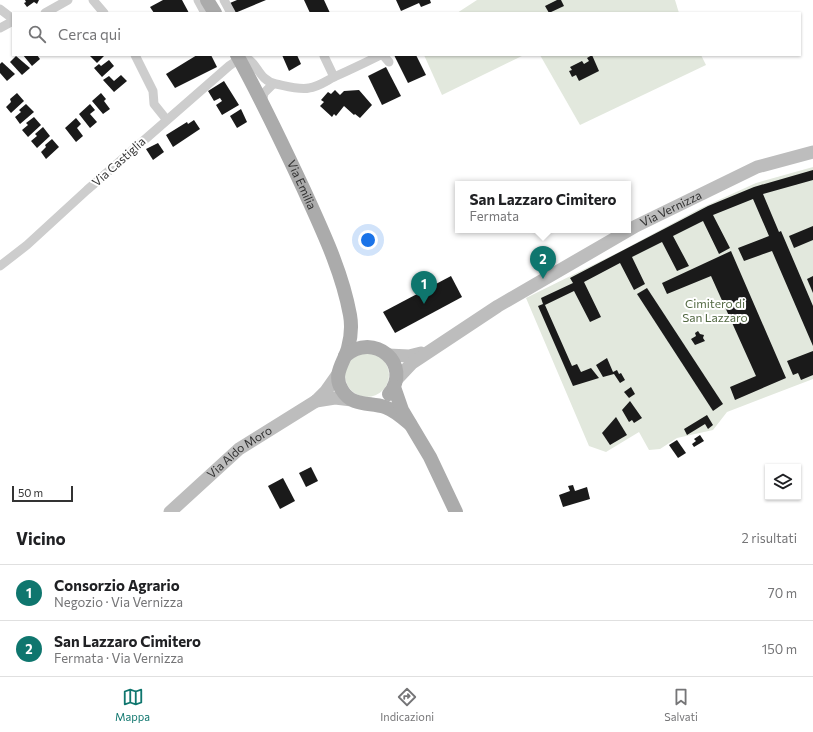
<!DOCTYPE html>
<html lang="it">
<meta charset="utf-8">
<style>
body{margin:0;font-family:Commissioner,sans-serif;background:#f2f2f2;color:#202124}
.controls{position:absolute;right:12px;bottom:12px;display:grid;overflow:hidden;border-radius:0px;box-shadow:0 1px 3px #0004}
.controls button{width:36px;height:36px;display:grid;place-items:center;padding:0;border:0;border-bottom:1px solid #e0e0e0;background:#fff;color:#202124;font:20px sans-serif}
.scale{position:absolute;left:12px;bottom:10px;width:61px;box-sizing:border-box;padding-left:4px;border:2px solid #333;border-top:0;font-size:11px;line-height:14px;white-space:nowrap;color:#333;-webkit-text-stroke:3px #fff;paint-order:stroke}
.you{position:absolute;left:368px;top:240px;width:14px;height:14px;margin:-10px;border:3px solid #fff;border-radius:50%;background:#1a73e8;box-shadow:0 0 0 6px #1a73e833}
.badge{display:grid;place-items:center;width:26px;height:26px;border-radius:50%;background:#0f766e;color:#fff;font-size:13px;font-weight:700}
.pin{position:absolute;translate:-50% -33px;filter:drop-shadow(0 1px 2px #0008)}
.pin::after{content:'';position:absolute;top:21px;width:14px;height:12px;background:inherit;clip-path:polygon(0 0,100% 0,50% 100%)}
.popup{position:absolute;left:455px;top:181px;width:176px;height:52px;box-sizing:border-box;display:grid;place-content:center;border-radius:0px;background:#fff;filter:drop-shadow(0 1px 3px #0005);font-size:13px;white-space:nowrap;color:#757577}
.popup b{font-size:15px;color:#202124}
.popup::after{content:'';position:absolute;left:50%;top:100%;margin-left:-8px;border:8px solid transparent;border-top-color:#fff}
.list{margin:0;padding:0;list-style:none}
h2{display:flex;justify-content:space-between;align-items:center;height:52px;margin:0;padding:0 16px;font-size:17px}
h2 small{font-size:13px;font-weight:400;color:#757577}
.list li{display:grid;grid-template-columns:26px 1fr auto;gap:12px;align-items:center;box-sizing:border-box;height:56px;padding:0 16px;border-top:1px solid #e0e0e0}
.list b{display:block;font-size:15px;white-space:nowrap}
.list p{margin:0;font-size:13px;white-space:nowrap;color:#757577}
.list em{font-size:13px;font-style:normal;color:#757577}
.icon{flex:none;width:22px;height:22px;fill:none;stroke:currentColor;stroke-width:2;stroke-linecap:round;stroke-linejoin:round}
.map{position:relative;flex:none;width:813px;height:512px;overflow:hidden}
.search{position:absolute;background:#fff;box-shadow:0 1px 3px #0004;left:12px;right:12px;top:12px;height:44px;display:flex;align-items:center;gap:10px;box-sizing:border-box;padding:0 14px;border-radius:0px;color:#757577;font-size:15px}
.sheet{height:164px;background:#fff}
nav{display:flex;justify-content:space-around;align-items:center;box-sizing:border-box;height:56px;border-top:1px solid #e0e0e0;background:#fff;font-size:11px;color:#757577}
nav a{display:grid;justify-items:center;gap:2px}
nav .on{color:#0f766e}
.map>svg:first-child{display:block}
.green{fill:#e2e8dd}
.building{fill:#1a1a1a}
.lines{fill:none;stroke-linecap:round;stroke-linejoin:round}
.street{stroke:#cdcdcd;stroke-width:9}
.secondary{stroke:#bdbdbd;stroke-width:13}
.primary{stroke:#ababab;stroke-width:14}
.labels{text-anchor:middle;stroke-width:4;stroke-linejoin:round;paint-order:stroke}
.street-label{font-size:12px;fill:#333;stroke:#fff}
.park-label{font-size:12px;fill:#546a44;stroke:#fff}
</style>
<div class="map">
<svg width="813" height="512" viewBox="0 0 813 512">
<rect width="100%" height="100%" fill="#fff"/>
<g class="green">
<polygon points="477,0 675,0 679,13 457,13"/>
<polygon points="424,55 524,55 442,95"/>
<polygon points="540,55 701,55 706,65 580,125"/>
<polygon points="813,167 813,379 727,412 713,430 677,438 660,449 649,450 639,432 606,452 589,446 526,298 621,251 701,208 756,183"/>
<circle cx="367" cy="375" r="22"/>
</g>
<g class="building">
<polygon points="25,0 39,0 37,4 34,2 27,7 24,3 26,2"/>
<polygon points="163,0 182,0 189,13 154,13 150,7"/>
<polygon points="237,0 266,0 235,13 230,3"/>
<polygon points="304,0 324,0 330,13 310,13"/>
<polygon points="396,0 430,0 431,3 421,7 419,3 401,11"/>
<polygon points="557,0 561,0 564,6 549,13 545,6"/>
<polygon points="23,55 37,55 40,59 32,66"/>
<polygon points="89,55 105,55 97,63"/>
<polygon points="197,55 211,55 217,67 175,88 166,74"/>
<polygon points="282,55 297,55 301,64 289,71"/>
<polygon points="394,55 416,55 426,75 408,83"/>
<polygon points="592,55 599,71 579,81 576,75 572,77 569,71 572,70 570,67 582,61 584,64 589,61 587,58"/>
<polygon points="16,56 30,68 22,75 10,62"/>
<polygon points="109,60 114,66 102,77 94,68 99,64 101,66"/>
<polygon points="2,62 15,74 7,81 0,73 0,64"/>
<polygon points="386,67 401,96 382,105 368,76"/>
<polygon points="121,75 127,81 114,92 103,80 109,76 114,81"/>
<polygon points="224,81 239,105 222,115 216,105 222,101 220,98 214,101 208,91"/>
<polygon points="335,90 340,95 344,91 359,90 372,105 360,118 355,114 354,115 344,106 336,116 334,114 332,117 320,106 324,102 321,100 328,92 331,94"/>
<polygon points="17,93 24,101 11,113 6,107 11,102 10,99"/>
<polygon points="101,93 106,99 104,101 110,109 103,114 92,101"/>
<polygon points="26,104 34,112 20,124 15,117 21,112 19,110"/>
<polygon points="90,104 95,110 90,114 97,122 90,128 79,114"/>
<polygon points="241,109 247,122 237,128 230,116"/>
<polygon points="34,117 41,125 28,137 22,130 28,125 26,123"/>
<polygon points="76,118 81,124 77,128 83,136 76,142 65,128"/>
<polygon points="194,120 200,129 173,147 166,135 187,122 188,124"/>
<polygon points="43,127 50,136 37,148 31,141 37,136 35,134"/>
<polygon points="52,139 59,147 46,159 41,152 46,147 45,145"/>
<polygon points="158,143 164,152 153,160 146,149"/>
<polygon points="813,170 813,180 763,194 779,232 781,231 813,306 813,346 772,251 744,261 738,248 769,236 753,199 713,215 730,248 719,254 703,221 673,236 689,266 677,271 662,242 632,257 645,284 634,290 620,263 584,282 601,317 590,322 574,291 545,305 572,366 577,364 581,372 591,368 599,378 573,386 538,306 543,304 541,298 573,283 570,278 708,206 754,187"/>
<polygon points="813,226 813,240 794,248 789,236"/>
<polygon points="731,251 786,378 735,400 730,387 756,376 711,276 667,294 662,283"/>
<polygon points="451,276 462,297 395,333 383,312"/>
<polygon points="813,276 813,293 807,279"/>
<polygon points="647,288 723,404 713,411 637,294"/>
<polygon points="698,331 700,334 704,335 703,338 705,341 695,345 691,339 696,336 695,333"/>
<polygon points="813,351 813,375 801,380 798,373 793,375 787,361"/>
<polygon points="607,358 613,372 617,370 619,374 621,373 625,380 620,383 614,374 603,377 596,365"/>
<polygon points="631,387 635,394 629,398 624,392"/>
<polygon points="630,401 642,418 634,423 632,420 629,422 622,410"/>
<polygon points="707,415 713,425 708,429 705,424 687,435 684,429"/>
<polygon points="616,417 627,435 610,445 602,433"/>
<polygon points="700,435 704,441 694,447 692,444 696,441 694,439"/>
<polygon points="677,440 686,453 678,458 669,445"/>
<polygon points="311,467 318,481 306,487 299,473"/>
<polygon points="283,478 295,501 280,509 268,486"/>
<polygon points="573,485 575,491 587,487 590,499 563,507 559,495 570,491 568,486"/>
</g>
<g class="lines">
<g class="street">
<polyline points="93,0 104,13"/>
<polyline points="198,0 205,13"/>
<polyline points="224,0 231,13"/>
<polyline points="0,9 13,19"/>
<polyline points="45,13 68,0"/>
<polyline points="0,28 13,21"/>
<polyline points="135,55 153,91 154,104 166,119"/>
<polyline points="383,55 389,62"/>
<polyline points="324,56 334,77"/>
<polyline points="262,103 264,93 273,84"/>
<path d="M0,266l27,-21 60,-55 142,-124c30,-22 22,13 47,18 10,2 23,6 33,4 9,-1 17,-7 25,-11 16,-7 32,-15 47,-22"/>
</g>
<g class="secondary">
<polyline points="388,355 409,356 421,353"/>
<path id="s1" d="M396,380l16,-17 86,-57 138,-80 121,-59 56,-15"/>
<polyline points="316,401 335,398 352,400"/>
<path id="s2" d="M170,512l69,-63 77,-48 10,-10 12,-17"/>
</g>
<g class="primary">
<polyline points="207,0 215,13"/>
<path id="s3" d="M237,55c24,44 46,90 67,135 18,40 38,81 46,125 2,11 1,22 -2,33 -4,15 -16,26 -6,42 10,17 27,12 43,17 9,3 17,10 25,17"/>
<path d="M345,356c29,-26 68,9 44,38"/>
<polyline points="394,387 402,410 430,457 456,512"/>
</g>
</g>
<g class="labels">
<g class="street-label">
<text transform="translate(119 162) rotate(-42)" y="4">Via Castiglia</text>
<text dy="4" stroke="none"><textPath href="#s3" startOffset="145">Via Emilia</textPath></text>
<text dy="4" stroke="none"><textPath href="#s1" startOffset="325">Via Vernizza</textPath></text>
<text dy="4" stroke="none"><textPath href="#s2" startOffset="92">Via Aldo Moro</textPath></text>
</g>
<g class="park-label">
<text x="715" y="308">Cimitero di<tspan x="715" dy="14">San Lazzaro</tspan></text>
</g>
</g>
</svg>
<div class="controls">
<button><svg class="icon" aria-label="layers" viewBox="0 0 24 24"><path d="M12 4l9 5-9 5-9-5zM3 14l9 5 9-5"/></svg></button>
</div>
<div class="scale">50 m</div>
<div class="you"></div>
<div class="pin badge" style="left:424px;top:304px">1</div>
<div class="pin badge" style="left:543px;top:279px">2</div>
<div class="popup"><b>San Lazzaro Cimitero</b>Fermata</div>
<div class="search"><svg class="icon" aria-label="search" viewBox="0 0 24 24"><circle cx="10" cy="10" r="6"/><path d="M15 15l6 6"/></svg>Cerca qui</div>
</div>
<section class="sheet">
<h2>Vicino<small>2 risultati</small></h2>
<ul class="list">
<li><span class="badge">1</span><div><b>Consorzio Agrario</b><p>Negozio · Via Vernizza</p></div><em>70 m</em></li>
<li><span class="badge">2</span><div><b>San Lazzaro Cimitero</b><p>Fermata · Via Vernizza</p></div><em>150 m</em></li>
</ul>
</section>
<nav>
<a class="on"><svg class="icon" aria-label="map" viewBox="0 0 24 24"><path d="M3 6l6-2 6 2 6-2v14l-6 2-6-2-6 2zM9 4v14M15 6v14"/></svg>Mappa</a>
<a><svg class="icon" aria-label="directions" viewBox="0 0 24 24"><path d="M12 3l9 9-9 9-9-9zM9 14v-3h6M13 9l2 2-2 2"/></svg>Indicazioni</a>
<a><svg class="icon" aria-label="saved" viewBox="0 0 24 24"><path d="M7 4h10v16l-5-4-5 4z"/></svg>Salvati</a>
</nav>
